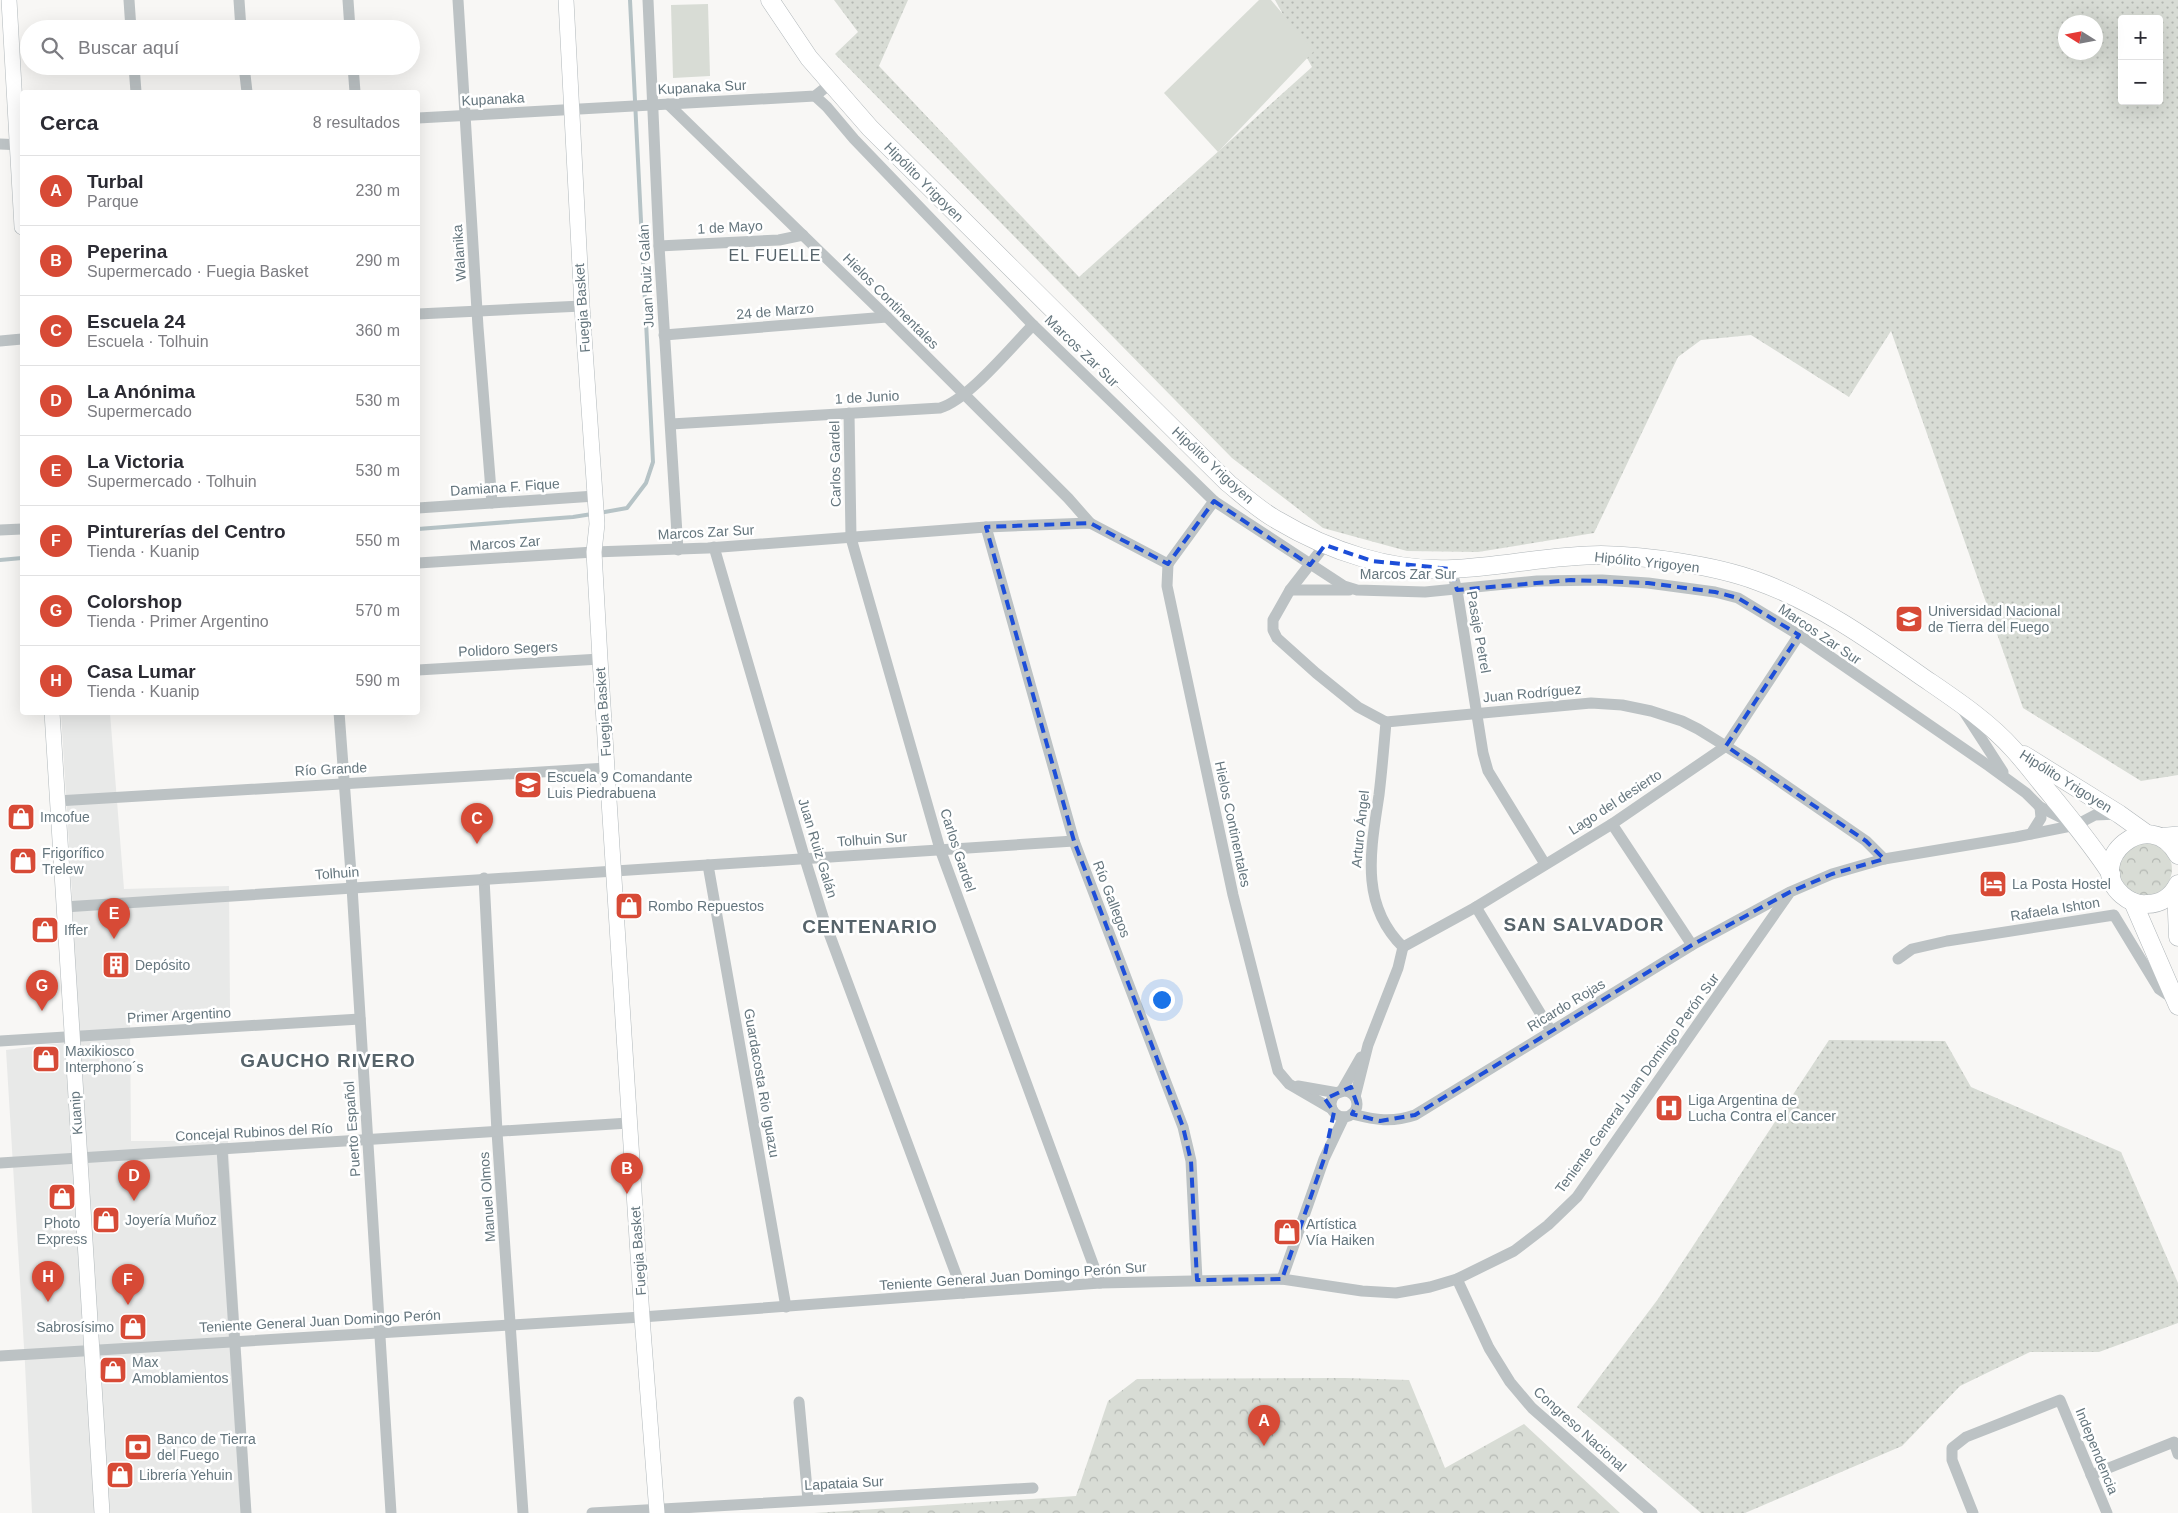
<!DOCTYPE html>
<html lang="es">
<meta charset="utf-8">
<style>
body{margin:0;font-family:Arial,sans-serif;background:#f2f2f3;color:#2b2b33}
.controls{position:absolute;right:15px;top:15px;display:grid;overflow:hidden;border-radius:5px;box-shadow:0 5px 20px #0002}
.controls button{width:45px;height:45px;display:grid;place-items:center;padding:0;border:0;border-bottom:1px solid #e1e1e2;background:#fff;color:#2b2b33;font:25px sans-serif}
.compass{position:absolute;left:2058px;top:15px;width:45px;height:45px;border-radius:50%;background:#fff;box-shadow:0 5px 20px #0002;rotate:281deg}
.you{position:absolute;left:1161px;top:999px;width:18px;height:18px;margin:-12px;border:4px solid #fff;border-radius:50%;background:#1a73e8;box-shadow:0 0 0 8px #1a73e833}
.badge{display:grid;place-items:center;width:32px;height:32px;border-radius:50%;background:#d74a36;color:#fff;font-size:16px;font-weight:700}
.pin{position:absolute;translate:-50% -41px;filter:drop-shadow(0 1px 2px #0008)}
.pin::after{content:'';position:absolute;top:26px;width:18px;height:15px;background:inherit;clip-path:polygon(0 0,100% 0,50% 100%)}
.list{margin:0;padding:0;list-style:none}
h2{display:flex;justify-content:space-between;align-items:center;height:65px;margin:0;padding:0 20px;font-size:21px}
h2 small{font-size:16px;font-weight:400;color:#7c7c81}
.list li{display:grid;grid-template-columns:32px 1fr auto;gap:15px;align-items:center;box-sizing:border-box;height:70px;padding:0 20px;border-top:1px solid #e1e1e2}
.list b{display:block;font-size:19px;white-space:nowrap}
.list p{margin:0;font-size:16px;white-space:nowrap;color:#7c7c81}
.list em{font-size:16px;font-style:normal;color:#7c7c81}
.icon{flex:none;width:28px;height:28px;fill:none;stroke:currentColor;stroke-width:2;stroke-linecap:round;stroke-linejoin:round}
.map{position:relative;flex:none;width:2178px;height:1513px;overflow:hidden}
.search{position:absolute;background:#fff;box-shadow:0 5px 20px #0002;left:20px;top:20px;width:400px;height:55px;display:flex;align-items:center;gap:12px;box-sizing:border-box;padding:0 18px;border-radius:28px;color:#7c7c81;font-size:19px}
.panel{position:absolute;background:#fff;box-shadow:0 5px 20px #0002;left:20px;top:90px;width:400px;height:625px;border-radius:5px}
.map>svg:first-child{display:block}
.built{fill:#e8e9e8}
.grass{fill:url(#grass-dots);fill-rule:evenodd}
.park{fill:url(#park-crowns)}
.pitch{fill:#d8dcd5}
.lines{fill:none;stroke-linecap:round;stroke-linejoin:round}
.stream{stroke:#b6c3c6;stroke-width:4}
.secondary-casing{stroke:#b1b8bb;stroke-width:16}
.primary-casing{stroke:#b0b6b9;stroke-width:19}
.minor{stroke:#bcc2c4;stroke-width:11}
.secondary{stroke:#fff;stroke-width:15}
.primary{stroke:#fff;stroke-width:18}
.marked{fill:none;stroke:#1d4ed8;stroke-width:4;stroke-dasharray:10 6;stroke-linejoin:round}
.labels{text-anchor:middle;stroke-width:5;stroke-linejoin:round;paint-order:stroke}
.street-label{font-size:14px;fill:#65767e;stroke:#fff}
.poi-label{font-size:14px;fill:#65767e;stroke:#fff;text-anchor:start}
.quarter-label{font-size:16px;letter-spacing:1px;fill:#56636a;stroke:#fff}
.district-label{font-size:19px;font-weight:bold;letter-spacing:1px;fill:#56636a;stroke:#fff}
</style>
<div class="map">
<svg width="2178" height="1513" viewBox="0 0 2178 1513">
<defs>
<pattern id="grass-dots" width="8" height="8" patternUnits="userSpaceOnUse" patternTransform="scale(1.25)"><rect width="8" height="8" fill="#d8dcd5"/><path d="M2 2h.1M6 6h.1" fill="none" stroke="#b3b7b2" stroke-width="1.8" stroke-linecap="round"/></pattern>
<pattern id="park-crowns" width="20" height="18" patternUnits="userSpaceOnUse" patternTransform="scale(1.25)"><rect width="20" height="18" fill="#d8dcd5"/><path d="M2 6a3 3 0 1 1 6 0M12 15a3 3 0 1 1 6 0" fill="none" stroke="#b3b7b2"/></pattern>
</defs>
<rect width="100%" height="100%" fill="#f8f7f5"/>
<polygon class="built" points="61,713 110,713 124,889 229,886 230,1009 130,1018 131,1141 228,1141 251,1513 32,1513 25,1364 6,1050 77,1041 72,894"/>
<g class="grass">
<path d="M834,0h74l-29,66 200,211 233,-210 -37,-67h903v775l-37,6 -118,-73 -132,-377 -42,66 -98,-62 -50,5 -23,17 -84,176 -116,19 -71,-1 -84,-23 -91,-70 -397,-404 23,-22zM2122,19h37v82h-37zM2066,22h30v30h-30z"/>
<polygon points="1829,1040 1945,1041 1971,1087 2121,1152 2178,1283 2178,1323 2099,1352 2030,1352 1960,1386 1902,1446 1745,1513 1701,1513 1577,1407 1658,1299"/>
</g>
<g class="park">
<circle cx="2145" cy="869" r="27"/>
<polygon points="1345,1378 1409,1380 1445,1468 1524,1424 1620,1513 814,1513 1076,1496 1108,1401 1137,1379"/>
</g>
<g class="pitch">
<polygon points="1259,0 1271,0 1314,51 1218,152 1164,93"/>
<polygon points="708,4 710,76 673,78 671,5"/>
</g>
<g class="lines">
<g class="stream">
<polyline points="599,513 627,508 646,483 653,462 630,0"/>
<polyline points="418,529 573,517 592,514"/>
<polyline points="0,560 22,558"/>
</g>
<defs>
<g id="secondary">
<polyline points="9,0 22,227"/>
<polyline points="566,0 582,306 597,524 594,552 600,659 642,1317 657,1513"/>
<polyline points="52,712 102,1513"/>
<polyline points="2158,836 2178,834"/>
</g>
<g id="primary">
<path d="M770,0l39,58 61,70 358,355c16,13 31,27 49,37 52,31 114,52 176,49 49,-2 98,-14 148,-14 46,1 113,10 156,26 59,21 113,59 164,95 32,22 66,44 92,73 14,15 26,32 39,47 21,26 41,50 59,78"/>
<polyline points="2024,755 2119,814 2147,834"/>
<path d="M2178,855c-29,-52 -95,6 -56,40 7,6 16,10 25,9 14,0 25,-8 31,-20"/>
<polyline points="2176,888 2178,937"/>
<polyline points="2133,902 2178,1006"/>
</g>
</defs>
<use href="#secondary" class="secondary-casing"/>
<use href="#primary" class="primary-casing"/>
<g class="minor">
<polyline points="129,0 131,29"/>
<polyline points="239,0 241,29"/>
<polyline points="348,0 350,29"/>
<polyline points="458,0 478,327 492,503"/>
<polyline points="648,0 659,246 678,550"/>
<polyline points="134,66 136,92"/>
<polyline points="244,66 247,92"/>
<polyline points="353,66 355,92"/>
<polyline points="815,96 827,107 854,139 1033,325 1214,501 1344,586 1357,590 1425,592 1537,581 1602,580 1648,583 1715,592 1738,598 1799,635 1989,766 2026,793 2040,807 2070,822"/>
<polyline points="668,104 887,317 1068,498 1090,523"/>
<polyline points="418,118 815,96 830,84"/>
<polyline points="0,144 22,145"/>
<polyline points="659,246 779,240 803,235"/>
<polyline points="418,314 582,306"/>
<polyline points="664,335 887,317"/>
<polyline points="0,341 22,339"/>
<polyline points="849,413 851,538 940,849 1100,1283"/>
<path d="M671,424l269,-16c28,-8 71,-61 93,-83"/>
<polyline points="418,508 595,496"/>
<polyline points="986,527 1074,841 1183,1127 1191,1161 1197,1280"/>
<polyline points="0,530 22,529"/>
<polyline points="1325,545 1290,590 1273,620 1273,630 1277,638 1316,673 1358,707 1386,722 1591,703 1622,705 1651,711 1682,721 1698,729 1753,763 1866,841 1884,859"/>
<polyline points="714,547 805,859 823,917 963,1293"/>
<polyline points="418,563 594,552 708,548 986,527 1090,523 1168,564"/>
<polyline points="1168,564 1167,586 1233,895 1278,1071 1289,1084 1332,1109"/>
<polyline points="1168,564 1214,501"/>
<polyline points="1451,569 1457,590 1483,753 1488,771 1545,864"/>
<polyline points="1290,590 1349,590"/>
<polyline points="418,670 600,659"/>
<polyline points="1963,710 2003,772"/>
<polyline points="339,712 352,887 391,1513"/>
<polyline points="57,801 607,768"/>
<polyline points="1612,824 1692,945"/>
<polyline points="2031,834 2041,818 2040,807"/>
<polyline points="708,865 786,1307"/>
<polyline points="484,878 497,1132 523,1513"/>
<polyline points="64,907 1074,841"/>
<polyline points="1476,907 1551,1031"/>
<polyline points="1403,947 1476,907 1612,824 1726,746 1799,635"/>
<polyline points="1898,959 1912,949 1947,941 2114,915 2159,989 2175,1000"/>
<polyline points="0,1041 360,1019"/>
<polyline points="1298,1086 1338,1093"/>
<circle cx="1344" cy="1104" r="13"/>
<polyline points="1341,1092 1361,1057"/>
<path d="M1355,1097l13,-52 30,-77 5,-21c-44,-43 -32,-98 -24,-152 3,-25 5,-49 7,-73"/>
<path d="M1352,1114c24,6 39,9 63,1l277,-170 96,-52"/>
<polyline points="222,1149 246,1513"/>
<polyline points="0,1163 629,1123"/>
<polyline points="1282,1279 1324,1159 1344,1117"/>
<polyline points="1457,1279 1489,1348 1510,1382 1532,1408 1652,1513"/>
<polyline points="0,1356 642,1317 1100,1283 1282,1279 1362,1291 1396,1293 1430,1287 1457,1279 1514,1251 1548,1225 1577,1197 1790,892 1832,874 1884,859 2016,837 2076,825 2095,815 2118,814"/>
<polyline points="799,1402 808,1500"/>
<polyline points="2091,1475 2174,1442 2178,1454"/>
<polyline points="592,1513 1033,1488"/>
<polyline points="1973,1513 1952,1460 1952,1448 1966,1437 2060,1400 2107,1513"/>
</g>
<use href="#secondary" class="secondary"/>
<use href="#primary" class="primary"/>
</g>
<path class="marked" d="M1214,501l96,64 15,-20 47,16 79,8 6,21 114,-10 77,3 67,9 23,6 61,37 -73,111 140,95 18,18 -52,15 -42,18 -98,53 -277,170 -35,6 -28,-7 5,-10 -6,-17 -26,12 9,13 -10,47 -42,120 -85,1 -6,-119 -8,-34 -109,-286 -88,-314 104,-4 78,41z"/>
<defs>
<symbol id="university-square" viewBox="-11 -11 22 22"><rect x="-9" y="-9" width="18" height="18" rx="4" fill="#d74a36" stroke="#fff"/><path d="M0-5L7-2L0 1L-7-2ZM-4 1L0 2.5L4 1V4Q0 6-4 4Z" fill="#fff"/></symbol>
<symbol id="school-square" viewBox="-11 -11 22 22"><rect x="-9" y="-9" width="18" height="18" rx="4" fill="#d74a36" stroke="#fff"/><path d="M0-5L7-2L0 1L-7-2ZM-4 1L0 2.5L4 1V4Q0 6-4 4Z" fill="#fff"/></symbol>
<symbol id="shop-square" viewBox="-11 -11 22 22"><rect x="-9" y="-9" width="18" height="18" rx="4" fill="#d74a36" stroke="#fff"/><path d="M-5-2.5h2.3a2.7 3.5 0 0 1 5.4 0H5L5.5 6h-11ZM-1.5-2.5h3a1.5 2.3 0 0 0-3 0Z" fill="#fff"/></symbol>
<symbol id="hotel-square" viewBox="-11 -11 22 22"><rect x="-9" y="-9" width="18" height="18" rx="4" fill="#d74a36" stroke="#fff"/><path d="M-6-4.5h1.5V1H6V5H4.5V3h-9V5H-6ZM-4 0a1.8 1.8 0 1 1 3.6 0ZM.5 0V-2.5h3Q6-2.5 6 0Z" fill="#fff"/></symbol>
<symbol id="building-square" viewBox="-11 -11 22 22"><rect x="-9" y="-9" width="18" height="18" rx="4" fill="#d74a36" stroke="#fff"/><path d="M-4-6H4V6H1V3H-1V6H-4ZM-2.5-4.3h1.7v1.8h-1.7ZM.8-4.3h1.7v1.8H.8ZM-2.5-1h1.7V.8h-1.7ZM.8-1h1.7V.8H.8Z" fill="#fff"/></symbol>
<symbol id="hospital-square" viewBox="-11 -11 22 22"><rect x="-9" y="-9" width="18" height="18" rx="4" fill="#d74a36" stroke="#fff"/><path d="M-5-5h3v3.5h4V-5h3V5h-3V1.5h-4V5h-3Z" fill="#fff"/></symbol>
<symbol id="bank-square" viewBox="-11 -11 22 22"><rect x="-9" y="-9" width="18" height="18" rx="4" fill="#d74a36" stroke="#fff"/><path d="M-6-4H6V4H-6ZM0-2.3a2.3 2.3 0 1 0 0 4.6a2.3 2.3 0 1 0 0-4.6Z" fill="#fff"/></symbol>
</defs>
<g fill-rule="evenodd">
<use href="#university-square" x="1893" y="603" width="32" height="32"/>
<use href="#school-square" x="512" y="769" width="32" height="32"/>
<use href="#shop-square" x="5" y="801" width="32" height="32"/>
<use href="#shop-square" x="7" y="845" width="32" height="32"/>
<use href="#hotel-square" x="1977" y="868" width="32" height="32"/>
<use href="#shop-square" x="613" y="890" width="32" height="32"/>
<use href="#shop-square" x="29" y="914" width="32" height="32"/>
<use href="#building-square" x="100" y="949" width="32" height="32"/>
<use href="#shop-square" x="30" y="1043" width="32" height="32"/>
<use href="#hospital-square" x="1653" y="1092" width="32" height="32"/>
<use href="#shop-square" x="46" y="1181" width="32" height="32"/>
<use href="#shop-square" x="90" y="1204" width="32" height="32"/>
<use href="#shop-square" x="1271" y="1216" width="32" height="32"/>
<use href="#shop-square" x="117" y="1311" width="32" height="32"/>
<use href="#shop-square" x="97" y="1354" width="32" height="32"/>
<use href="#bank-square" x="122" y="1431" width="32" height="32"/>
<use href="#shop-square" x="104" y="1459" width="32" height="32"/>
</g>
<g class="labels">
<g class="street-label">
<text transform="translate(702 87) rotate(-3)" y="5">Kupanaka Sur</text>
<text transform="translate(493 99) rotate(-3)" y="5">Kupanaka</text>
<text transform="translate(924 182) rotate(45)" y="5">Hipólito Yrigoyen</text>
<text transform="translate(730 227) rotate(-3)" y="5">1 de Mayo</text>
<text transform="translate(459 253) rotate(-94)" y="5">Walanika</text>
<text transform="translate(646 276) rotate(-93)" y="5">Juan Ruiz Galán</text>
<text transform="translate(891 301) rotate(45)" y="5">Hielos Continentales</text>
<text transform="translate(582 308) rotate(-94)" y="5">Fuegia Basket</text>
<text transform="translate(775 311) rotate(-5)" y="5">24 de Marzo</text>
<text transform="translate(1082 351) rotate(44)" y="5">Marcos Zar Sur</text>
<text transform="translate(867 397) rotate(-3)" y="5">1 de Junio</text>
<text transform="translate(835 464) rotate(-91)" y="5">Carlos Gardel</text>
<text transform="translate(1213 465) rotate(43)" y="5">Hipólito Yrigoyen</text>
<text transform="translate(505 487) rotate(-4)" y="5">Damiana F. Fique</text>
<text transform="translate(706 532) rotate(-3)" y="5">Marcos Zar Sur</text>
<text transform="translate(505 543) rotate(-4)" y="5">Marcos Zar</text>
<text transform="translate(1647 562) rotate(6)" y="5">Hipólito Yrigoyen</text>
<text x="1408" y="579">Marcos Zar Sur</text>
<text transform="translate(1479 632) rotate(80)" y="5">Pasaje Petrel</text>
<text transform="translate(1820 634) rotate(34)" y="5">Marcos Zar Sur</text>
<text transform="translate(508 649) rotate(-3)" y="5">Polidoro Segers</text>
<text transform="translate(1532 693) rotate(-5)" y="5">Juan Rodríguez</text>
<text transform="translate(603 712) rotate(-94)" y="5">Fuegia Basket</text>
<text transform="translate(331 769) rotate(-3)" y="5">Río Grande</text>
<text transform="translate(2066 781) rotate(32)" y="5">Hipólito Yrigoyen</text>
<text transform="translate(1615 802) rotate(-33)" y="5">Lago del desierto</text>
<text transform="translate(1233 824) rotate(78)" y="5">Hielos Continentales</text>
<text transform="translate(1360 829) rotate(-84)" y="5">Arturo Ángel</text>
<text transform="translate(872 839) rotate(-4)" y="5">Tolhuin Sur</text>
<text transform="translate(818 848) rotate(73)" y="5">Juan Ruiz Galán</text>
<text transform="translate(958 850) rotate(72)" y="5">Carlos Gardel</text>
<text transform="translate(337 873) rotate(-4)" y="5">Tolhuin</text>
<text transform="translate(1112 899) rotate(69)" y="5">Río Gallegos</text>
<text transform="translate(2055 909) rotate(-9)" y="5">Rafaela Ishton</text>
<text transform="translate(1566 1005) rotate(-31)" y="5">Ricardo Rojas</text>
<text transform="translate(179 1015) rotate(-3)" y="5">Primer Argentino</text>
<text transform="translate(762 1083) rotate(80)" y="5">Guardacosta Rio Iguazu</text>
<text transform="translate(1637 1083) rotate(-54)" y="5">Teniente General Juan Domingo Perón Sur</text>
<text transform="translate(76 1113) rotate(-94)" y="5">Kuanip</text>
<text transform="translate(352 1129) rotate(-94)" y="5">Puerto Español</text>
<text transform="translate(254 1132) rotate(-3)" y="5">Concejal Rubinos del Río</text>
<text transform="translate(487 1197) rotate(-94)" y="5">Manuel Olmos</text>
<text transform="translate(638 1251) rotate(-94)" y="5">Fuegia Basket</text>
<text transform="translate(1013 1276) rotate(-4)" y="5">Teniente General Juan Domingo Perón Sur</text>
<text transform="translate(320 1321) rotate(-3)" y="5">Teniente General Juan Domingo Perón</text>
<text transform="translate(1580 1429) rotate(42)" y="5">Congreso Nacional</text>
<text transform="translate(2097 1451) rotate(68)" y="5">Independencia</text>
<text transform="translate(844 1483) rotate(-3)" y="5">Lapataia Sur</text>
</g>
<g class="poi-label">
<text x="1928" y="616">Universidad Nacional<tspan x="1928" dy="16">de Tierra del Fuego</tspan></text>
<text x="547" y="782">Escuela 9 Comandante<tspan x="547" dy="16">Luis Piedrabuena</tspan></text>
<text x="40" y="822">Imcofue</text>
<text x="42" y="858">Frigorífico<tspan x="42" dy="16">Trelew</tspan></text>
<text x="2012" y="889">La Posta Hostel</text>
<text x="648" y="911">Rombo Repuestos</text>
<text x="64" y="935">Iffer</text>
<text x="135" y="970">Depósito</text>
<text x="65" y="1056">Maxikiosco<tspan x="65" dy="16">Interphono´s</tspan></text>
<text x="1688" y="1105">Liga Argentina de<tspan x="1688" dy="16">Lucha Contra el Cancer</tspan></text>
<text x="125" y="1225">Joyería Muñoz</text>
<text x="62" y="1228" text-anchor="middle">Photo<tspan x="62" dy="16">Express</tspan></text>
<text x="1306" y="1229">Artística<tspan x="1306" dy="16">Vía Haiken</tspan></text>
<text x="114" y="1332" text-anchor="end">Sabrosísimo</text>
<text x="132" y="1367">Max<tspan x="132" dy="16">Amoblamientos</tspan></text>
<text x="157" y="1444">Banco de Tierra<tspan x="157" dy="16">del Fuego</tspan></text>
<text x="139" y="1480">Librería Yehuin</text>
</g>
<g class="quarter-label">
<text x="775" y="261">EL FUELLE</text>
</g>
<g class="district-label">
<text x="1584" y="931">SAN SALVADOR</text>
<text x="870" y="933">CENTENARIO</text>
<text x="328" y="1067">GAUCHO RIVERO</text>
</g>
</g>
</svg>
<div class="controls">
<button>+</button>
<button>−</button>
</div>
<svg class="compass" viewBox="-18 -18 36 36"><path d="M0-13l5 13h-10z" fill="#e53935"/><path d="M0 13l5-13h-10z" fill="#7c7c81"/></svg>
<div class="you"></div>
<div class="pin badge" style="left:1264px;top:1446px">A</div>
<div class="pin badge" style="left:627px;top:1194px">B</div>
<div class="pin badge" style="left:477px;top:844px">C</div>
<div class="pin badge" style="left:134px;top:1201px">D</div>
<div class="pin badge" style="left:114px;top:939px">E</div>
<div class="pin badge" style="left:128px;top:1305px">F</div>
<div class="pin badge" style="left:42px;top:1011px">G</div>
<div class="pin badge" style="left:48px;top:1302px">H</div>
<div class="search"><svg class="icon" aria-label="search" viewBox="0 0 24 24"><circle cx="10" cy="10" r="6"/><path d="M15 15l6 6"/></svg>Buscar aquí</div>
<section class="panel">
<h2>Cerca<small>8 resultados</small></h2>
<ul class="list">
<li><span class="badge">A</span><div><b>Turbal</b><p>Parque</p></div><em>230 m</em></li>
<li><span class="badge">B</span><div><b>Peperina</b><p>Supermercado · Fuegia Basket</p></div><em>290 m</em></li>
<li><span class="badge">C</span><div><b>Escuela 24</b><p>Escuela · Tolhuin</p></div><em>360 m</em></li>
<li><span class="badge">D</span><div><b>La Anónima</b><p>Supermercado</p></div><em>530 m</em></li>
<li><span class="badge">E</span><div><b>La Victoria</b><p>Supermercado · Tolhuin</p></div><em>530 m</em></li>
<li><span class="badge">F</span><div><b>Pinturerías del Centro</b><p>Tienda · Kuanip</p></div><em>550 m</em></li>
<li><span class="badge">G</span><div><b>Colorshop</b><p>Tienda · Primer Argentino</p></div><em>570 m</em></li>
<li><span class="badge">H</span><div><b>Casa Lumar</b><p>Tienda · Kuanip</p></div><em>590 m</em></li>
</ul>
</section>
</div>
